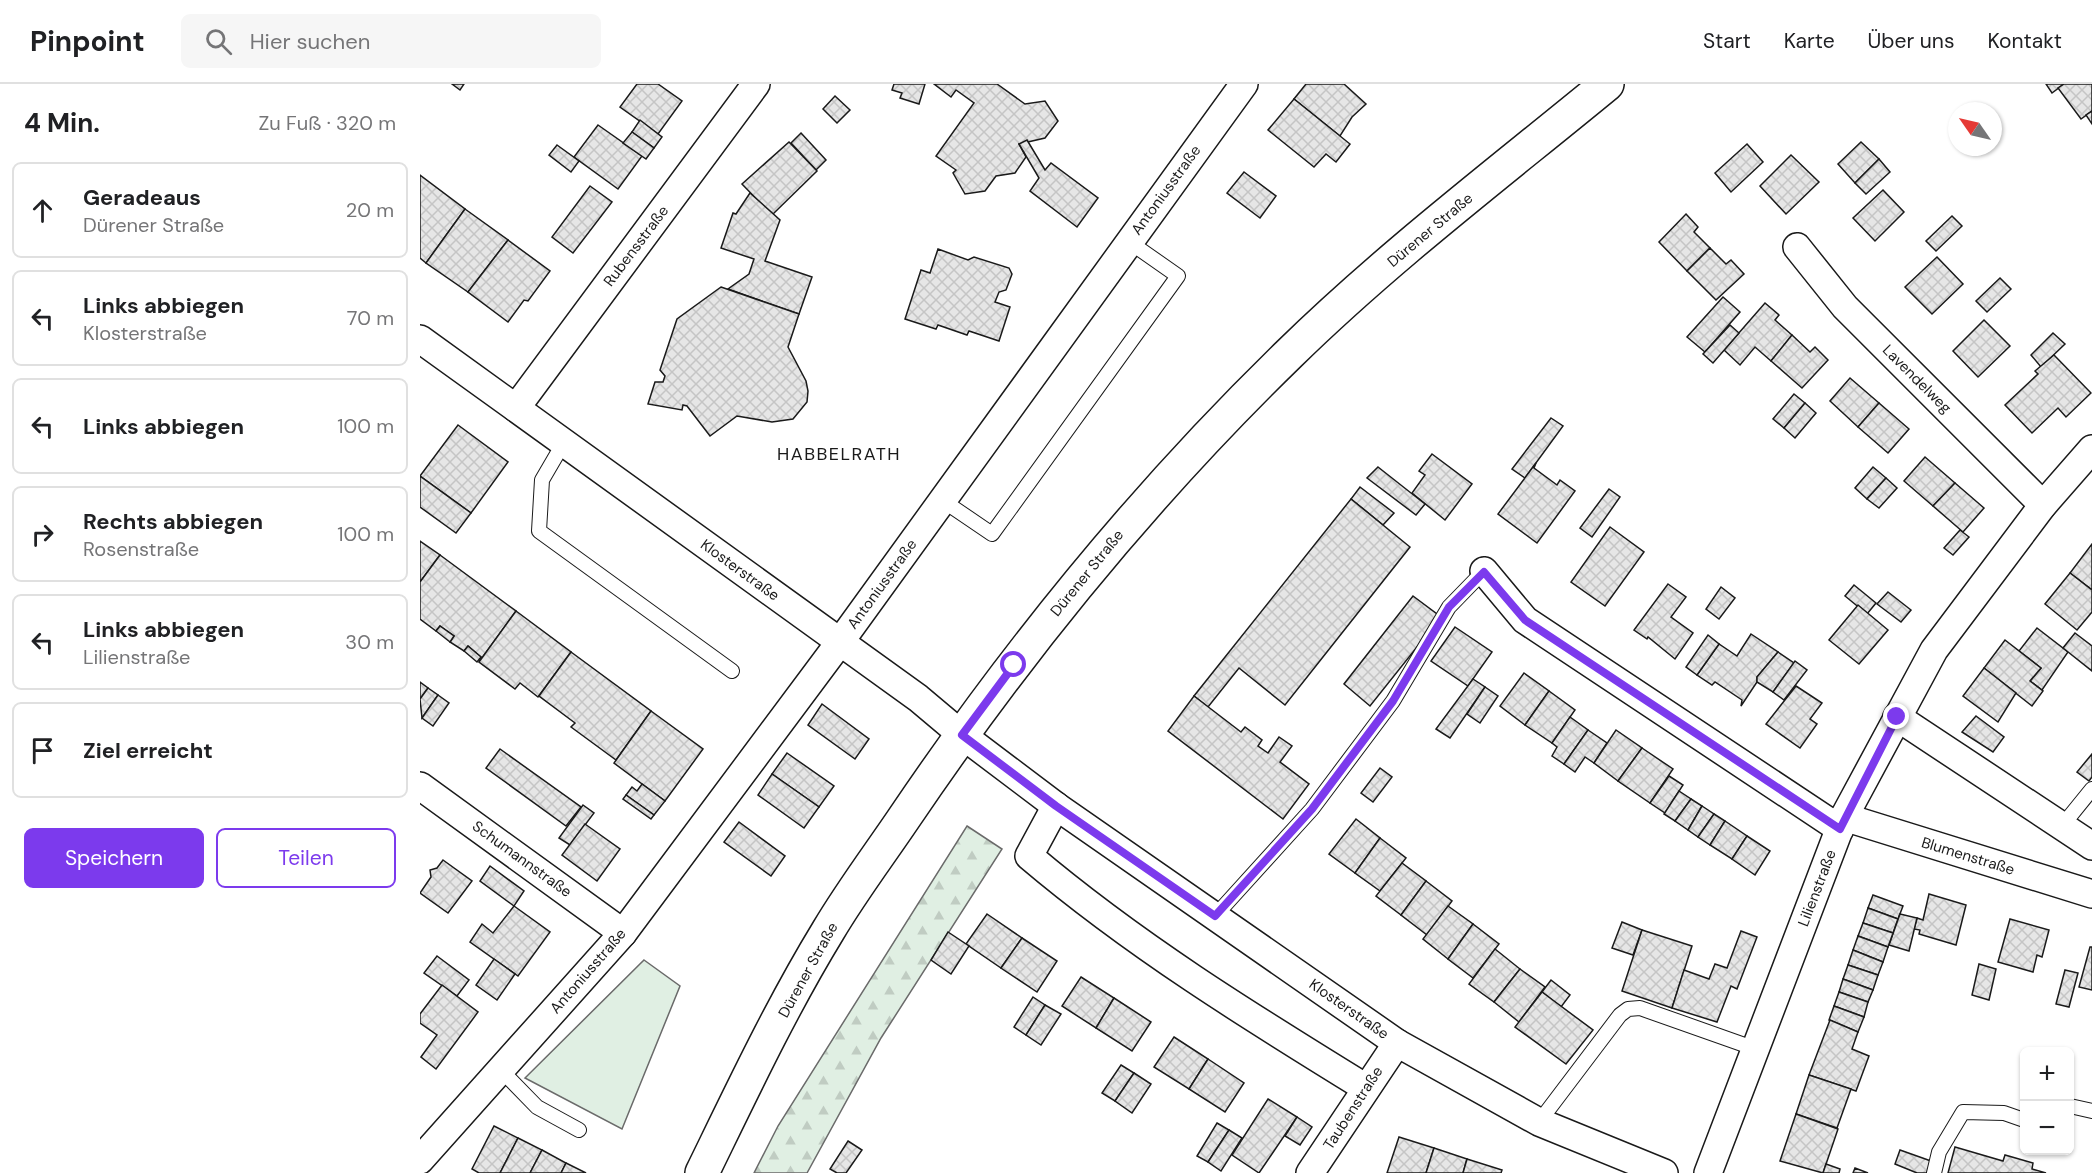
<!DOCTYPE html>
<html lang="de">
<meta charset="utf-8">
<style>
body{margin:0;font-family:"DM Sans",sans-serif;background:#f6f6f6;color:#202124}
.controls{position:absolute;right:18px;bottom:18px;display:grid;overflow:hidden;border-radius:9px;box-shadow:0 2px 4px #0004}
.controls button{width:54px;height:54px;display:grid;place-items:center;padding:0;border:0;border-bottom:2px solid #e0e0e0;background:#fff;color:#202124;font:30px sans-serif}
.compass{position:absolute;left:1528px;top:18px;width:54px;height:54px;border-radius:50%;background:#fff;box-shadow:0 2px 4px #0004;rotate:304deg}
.stop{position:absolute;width:18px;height:18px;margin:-14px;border:4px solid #7c3aed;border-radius:50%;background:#fff}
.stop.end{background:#7c3aed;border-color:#fff;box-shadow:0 2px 6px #0008}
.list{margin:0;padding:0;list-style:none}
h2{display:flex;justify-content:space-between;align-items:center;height:78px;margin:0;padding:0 24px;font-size:26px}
h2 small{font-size:20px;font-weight:400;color:#757577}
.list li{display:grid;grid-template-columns:39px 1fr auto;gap:18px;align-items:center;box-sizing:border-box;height:96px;margin:0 12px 12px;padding:0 12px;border:2px solid #e0e0e0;border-radius:9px}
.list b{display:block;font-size:22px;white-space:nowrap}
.list p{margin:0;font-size:20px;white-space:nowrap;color:#757577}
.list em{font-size:20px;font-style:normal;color:#757577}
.actions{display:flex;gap:12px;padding:18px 24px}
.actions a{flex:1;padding:14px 0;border:2px solid #7c3aed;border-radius:9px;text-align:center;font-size:21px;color:#7c3aed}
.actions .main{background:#7c3aed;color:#fff}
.icon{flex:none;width:33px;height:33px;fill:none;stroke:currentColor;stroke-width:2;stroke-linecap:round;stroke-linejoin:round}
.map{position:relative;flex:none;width:1672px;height:1089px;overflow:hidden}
header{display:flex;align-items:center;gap:36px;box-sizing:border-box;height:84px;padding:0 30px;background:#fff;border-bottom:2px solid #e0e0e0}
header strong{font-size:28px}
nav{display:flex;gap:33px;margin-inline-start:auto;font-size:21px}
.search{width:420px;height:54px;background:#f6f6f6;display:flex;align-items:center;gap:15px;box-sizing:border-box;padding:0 21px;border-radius:9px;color:#757577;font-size:22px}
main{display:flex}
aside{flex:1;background:#fff}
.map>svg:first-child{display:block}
.forest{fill:url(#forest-firs);stroke:#6a6a6a;stroke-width:1.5}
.park{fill:#e0efe3;stroke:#6a6a6a;stroke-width:1.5}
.building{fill:url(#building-cross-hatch);stroke:#1a1a1a;stroke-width:1.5}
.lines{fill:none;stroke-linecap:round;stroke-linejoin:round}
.service-casing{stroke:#1a1a1a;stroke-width:16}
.minor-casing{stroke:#1a1a1a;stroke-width:30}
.secondary-casing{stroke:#1a1a1a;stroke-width:36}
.service{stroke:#fff;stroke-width:14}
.minor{stroke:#fff;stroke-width:27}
.secondary{stroke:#fff;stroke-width:33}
.route{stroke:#7c3aed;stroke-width:8}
.labels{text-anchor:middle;stroke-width:4.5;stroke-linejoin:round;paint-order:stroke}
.street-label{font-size:15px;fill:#1a1a1a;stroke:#fff}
.quarter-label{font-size:18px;letter-spacing:1.5px;fill:#1a1a1a;stroke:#fff}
</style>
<header>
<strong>Pinpoint</strong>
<div class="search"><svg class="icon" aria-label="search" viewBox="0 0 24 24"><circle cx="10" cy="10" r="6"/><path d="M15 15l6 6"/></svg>Hier suchen</div>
<nav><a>Start</a><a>Karte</a><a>Über uns</a><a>Kontakt</a></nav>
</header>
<main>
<aside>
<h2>4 Min.<small>Zu Fuß · 320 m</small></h2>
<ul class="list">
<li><svg class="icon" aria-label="ahead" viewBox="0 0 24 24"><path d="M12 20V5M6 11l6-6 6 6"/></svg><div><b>Geradeaus</b><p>Dürener Straße</p></div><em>20 m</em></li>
<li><svg class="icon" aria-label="left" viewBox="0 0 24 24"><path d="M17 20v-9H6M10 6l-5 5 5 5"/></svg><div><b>Links abbiegen</b><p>Klosterstraße</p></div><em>70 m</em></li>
<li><svg class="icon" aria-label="left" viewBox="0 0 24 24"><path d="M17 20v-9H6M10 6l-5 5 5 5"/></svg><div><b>Links abbiegen</b></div><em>100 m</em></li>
<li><svg class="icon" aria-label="right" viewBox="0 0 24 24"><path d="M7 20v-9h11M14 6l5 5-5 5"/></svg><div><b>Rechts abbiegen</b><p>Rosenstraße</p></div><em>100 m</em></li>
<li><svg class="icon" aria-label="left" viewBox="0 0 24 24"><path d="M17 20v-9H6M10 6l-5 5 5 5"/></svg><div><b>Links abbiegen</b><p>Lilienstraße</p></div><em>30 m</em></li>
<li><svg class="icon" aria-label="arrive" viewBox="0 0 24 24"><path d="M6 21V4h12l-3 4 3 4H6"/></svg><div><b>Ziel erreicht</b></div></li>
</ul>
<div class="actions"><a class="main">Speichern</a><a>Teilen</a></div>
</aside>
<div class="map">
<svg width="1672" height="1089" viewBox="0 0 1672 1089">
<defs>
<pattern id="forest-firs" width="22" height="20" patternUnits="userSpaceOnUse" patternTransform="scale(1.5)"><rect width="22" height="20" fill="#e0efe3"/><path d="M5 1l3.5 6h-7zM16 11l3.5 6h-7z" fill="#c0ccc2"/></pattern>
<pattern id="building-cross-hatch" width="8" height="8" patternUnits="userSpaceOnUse" patternTransform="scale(1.5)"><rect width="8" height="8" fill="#e6e6e6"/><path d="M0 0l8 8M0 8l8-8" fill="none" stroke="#c5c5c5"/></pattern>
</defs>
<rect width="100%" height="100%" fill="#fff"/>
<polygon class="forest" points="547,742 582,765 461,954 387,1089 334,1089 358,1042"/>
<polygon class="park" points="224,876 260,902 202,1045 105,994"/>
<g class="building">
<polygon points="32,0 44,0 40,6"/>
<polygon points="217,0 238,0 262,17 238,50 200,23"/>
<polygon points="474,0 505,0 499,20 480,14 482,9 472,6"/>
<polygon points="514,0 577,0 605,20 625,17 638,37 625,54 599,60 606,73 595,89 576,92 565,107 545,110 533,89 536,86 516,72 554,19 536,6 531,13"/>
<polygon points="886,0 924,0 946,20 932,33 920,52 874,15"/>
<polygon points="1626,0 1644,0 1632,9"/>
<polygon points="1644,0 1672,0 1672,27 1661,35 1638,4"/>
<polygon points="415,12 430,26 417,39 403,25"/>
<polygon points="874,15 930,60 916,78 906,70 894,83 848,46"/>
<polygon points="1672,27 1672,40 1666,31"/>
<polygon points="220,36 242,53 234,64 212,48"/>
<polygon points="178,41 222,72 198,105 154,73"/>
<polygon points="212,48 234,64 226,75 203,59"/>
<polygon points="381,49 406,76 396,86 371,59"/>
<polygon points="607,56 625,86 631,79 678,114 657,143 610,107 619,94 599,60"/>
<polygon points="369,58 397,87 352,131 322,100"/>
<polygon points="1441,58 1459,75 1435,99 1418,80"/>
<polygon points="1327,60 1343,78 1311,108 1295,89"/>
<polygon points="137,61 159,77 151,88 129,71"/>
<polygon points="1371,71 1399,98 1366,130 1340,102"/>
<polygon points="1459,75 1470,88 1446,110 1435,99"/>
<polygon points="824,88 856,112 840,134 807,109"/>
<polygon points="0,91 45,125 6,179 0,174"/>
<polygon points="170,102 192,118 153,169 132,153"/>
<polygon points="1463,106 1484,128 1455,157 1433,134"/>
<polygon points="330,109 360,136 345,177 392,193 379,230 308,205 329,190 334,175 301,164 313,129 316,130"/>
<polygon points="45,125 88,156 48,208 6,179"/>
<polygon points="1266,130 1278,143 1274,148 1290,164 1267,187 1239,158"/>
<polygon points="1532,132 1542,142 1516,167 1506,157"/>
<polygon points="88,156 130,187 108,217 104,216 88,238 48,208"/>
<polygon points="1290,164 1306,180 1311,176 1324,190 1296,216 1267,187"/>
<polygon points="518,165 548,176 554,173 589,184 592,190 586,206 579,208 575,218 590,223 579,257 549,247 547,251 518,241 516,245 485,235 501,186 510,189"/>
<polygon points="1517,173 1543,200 1512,230 1485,203"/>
<polygon points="1580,194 1591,205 1567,228 1556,217"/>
<polygon points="301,203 379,230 368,263 386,297 388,307 387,318 373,335 352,338 317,332 290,352 267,322 263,321 262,326 228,320 235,298 243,298 245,292 240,286 257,235"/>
<polygon points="1303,213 1320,228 1285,268 1267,253"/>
<polygon points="1345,219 1359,231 1355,236 1372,251 1351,277 1335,263 1320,281 1304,266"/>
<polygon points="1564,236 1590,262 1558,293 1533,267"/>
<polygon points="1310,241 1319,249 1293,279 1283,270"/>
<polygon points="1633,249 1645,260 1621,283 1611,271"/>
<polygon points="1372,251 1390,268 1395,263 1408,276 1382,304 1351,277"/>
<polygon points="1634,271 1671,309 1646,333 1638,324 1612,349 1585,321 1618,290 1615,287"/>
<polygon points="1430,294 1459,319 1438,343 1410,317"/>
<polygon points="1374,310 1385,319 1364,344 1353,335"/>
<polygon points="1385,319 1396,329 1375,354 1364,344"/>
<polygon points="1459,319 1489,345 1468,369 1438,343"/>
<polygon points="1131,334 1143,342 1105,394 1092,385"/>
<polygon points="38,341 88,378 51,429 0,392"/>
<polygon points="1012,370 1052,400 1025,436 992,409 1005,391 999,387"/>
<polygon points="1505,373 1535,399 1513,422 1484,397"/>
<polygon points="1116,379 1114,384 1137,401 1140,396 1155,407 1117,459 1078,430"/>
<polygon points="958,383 1005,420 996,431 947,394"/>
<polygon points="1453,383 1466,394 1447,415 1435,404"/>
<polygon points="0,392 51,429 36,449 0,423"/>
<polygon points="1466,394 1477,404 1459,424 1447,415"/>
<polygon points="1535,399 1564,424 1543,448 1513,422"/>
<polygon points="940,403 974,429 963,441 931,415"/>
<polygon points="1189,405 1200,413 1172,453 1160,444"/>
<polygon points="931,415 990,463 865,621 819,584 788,623 774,612"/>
<polygon points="1190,443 1224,468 1185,522 1151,498"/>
<polygon points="1540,446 1549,453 1533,471 1524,464"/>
<polygon points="0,457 20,471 0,498"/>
<polygon points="1672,460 1672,506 1650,489"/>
<polygon points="20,471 96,527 59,578 61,573 48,562 44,567 30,558 34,552 20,542 16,547 0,535 0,498"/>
<polygon points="1650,489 1672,506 1672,528 1657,546 1625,520"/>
<polygon points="1248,500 1266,513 1251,533 1273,549 1255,575 1228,553 1227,555 1214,546"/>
<polygon points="1434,501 1456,519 1447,530 1425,512"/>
<polygon points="1301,503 1315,514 1299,535 1286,525"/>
<polygon points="1468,508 1491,526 1481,538 1457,520"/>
<polygon points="993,512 1021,533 950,622 924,600"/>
<polygon points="1438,521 1468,546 1439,580 1409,556"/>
<polygon points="96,527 151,568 118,613 100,599 95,605 59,578"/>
<polygon points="20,542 34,552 30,558 16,547"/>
<polygon points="1035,543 1072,568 1048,602 1011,577"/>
<polygon points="1617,544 1648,568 1622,606 1610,597 1621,584 1599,567"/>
<polygon points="1655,549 1672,562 1672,587 1643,564"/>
<polygon points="1331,550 1358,568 1337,593 1337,598 1321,622 1322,616 1295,598 1292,601 1277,591 1299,560 1317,572"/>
<polygon points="1288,551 1299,560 1277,591 1266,583"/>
<polygon points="1585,556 1621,584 1610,597 1623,607 1612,622 1564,584"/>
<polygon points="48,562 61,573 57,578 44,567"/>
<polygon points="151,568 231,627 196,676 151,643 155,639 119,612"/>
<polygon points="1358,568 1374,579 1353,608 1337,598 1337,593"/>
<polygon points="1375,577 1387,586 1364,616 1353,608"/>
<polygon points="1564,584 1596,609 1578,638 1543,612"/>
<polygon points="1104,589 1129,607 1105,641 1080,622"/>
<polygon points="1053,595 1065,603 1030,654 1016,645"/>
<polygon points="0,598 8,604 0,615"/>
<polygon points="1376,602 1402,619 1390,635 1397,640 1380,664 1346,640"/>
<polygon points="1065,603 1078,612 1060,639 1047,630"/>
<polygon points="8,604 18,611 2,634 0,615"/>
<polygon points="1129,607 1155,626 1132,659 1105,641"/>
<polygon points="18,611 29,619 13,642 2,634"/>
<polygon points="774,612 821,648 825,643 842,656 838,662 848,669 859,653 872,662 860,678 889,700 863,735 748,647"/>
<polygon points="402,620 449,655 435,675 388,641"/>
<polygon points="231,627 283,665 245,717 194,679"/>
<polygon points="1556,632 1584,653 1573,668 1542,648"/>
<polygon points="1150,633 1168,646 1144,680 1132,672 1137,663 1132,659"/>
<polygon points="1168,646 1187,659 1174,679 1165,673 1155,688 1144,680"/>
<polygon points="1196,646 1222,664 1198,697 1174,679"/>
<polygon points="1222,664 1253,685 1230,719 1198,697"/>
<polygon points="80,665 161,723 146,742 66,684"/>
<polygon points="367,669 414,702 399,723 352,690"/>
<polygon points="1672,670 1672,693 1669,697 1657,688"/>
<polygon points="960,684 972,693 953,718 941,709"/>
<polygon points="352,690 399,723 384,744 338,711"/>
<polygon points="1249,692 1263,701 1245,729 1230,719"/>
<polygon points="222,700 245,717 234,731 206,711 212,703 217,707"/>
<polygon points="1259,707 1271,715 1255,737 1244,730"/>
<polygon points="206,711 234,731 231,735 203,715"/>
<polygon points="1271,715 1282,722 1268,746 1255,737"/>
<polygon points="163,721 174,729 150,761 139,754"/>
<polygon points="1282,722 1294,730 1278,753 1268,746"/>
<polygon points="1294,730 1305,737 1290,761 1278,753"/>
<polygon points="936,735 960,754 935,789 909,770"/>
<polygon points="1305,737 1327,752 1312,775 1290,761"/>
<polygon points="319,738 365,772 351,792 304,758"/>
<polygon points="165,740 200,765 177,797 142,771"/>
<polygon points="1327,752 1350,767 1335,791 1312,775"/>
<polygon points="960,754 986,774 960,807 935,789"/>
<polygon points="23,776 52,797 28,829 0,809 11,793 10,786 17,784"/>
<polygon points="982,779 1006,797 981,831 956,812"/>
<polygon points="70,782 104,807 94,822 60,797"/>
<polygon points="1006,797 1032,817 1007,851 981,831"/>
<polygon points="1509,810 1546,821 1536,861 1499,850 1500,846 1494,845 1497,834 1503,836"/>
<polygon points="1453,811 1483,822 1478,835 1448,824"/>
<polygon points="94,822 130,848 98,892 50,858 62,840 73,849"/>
<polygon points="1028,822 1053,840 1028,875 1003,855"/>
<polygon points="1448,824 1478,835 1473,849 1443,839"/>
<polygon points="567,830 602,854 581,884 546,860"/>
<polygon points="1480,830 1497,834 1489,867 1469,861"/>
<polygon points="1590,835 1629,846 1622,873 1617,871 1613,888 1578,878"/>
<polygon points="1202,838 1222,846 1213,871 1192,864"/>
<polygon points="1443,839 1473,849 1468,863 1438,852"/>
<polygon points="1053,840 1079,860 1053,894 1028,875"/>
<polygon points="1222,846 1272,862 1252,924 1202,907"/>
<polygon points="1321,847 1337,853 1317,905 1311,902 1297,938 1252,924 1264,886 1289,895 1295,880 1307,884"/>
<polygon points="528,848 549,862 531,890 511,876"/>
<polygon points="1438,852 1468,863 1463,878 1433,866"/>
<polygon points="602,854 637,877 617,908 581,884"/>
<polygon points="1670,863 1672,863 1672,906 1659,903"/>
<polygon points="1075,865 1100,885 1074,918 1049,900"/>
<polygon points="1433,866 1463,878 1458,891 1428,881"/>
<polygon points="17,872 49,896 37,912 4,889"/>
<polygon points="74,875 95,890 77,916 56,901"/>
<polygon points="1559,880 1576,885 1569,916 1552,911"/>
<polygon points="1428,881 1458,891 1453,906 1423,895"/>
<polygon points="1100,885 1125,903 1099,938 1074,918"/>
<polygon points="1645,886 1658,889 1649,923 1636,920"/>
<polygon points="661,893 694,914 676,944 642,922"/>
<polygon points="1423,895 1453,906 1448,918 1419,908"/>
<polygon points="1131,896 1150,911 1141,923 1122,908"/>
<polygon points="22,901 58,928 16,985 1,973 17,951 0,939 0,930"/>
<polygon points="1122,908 1173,946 1146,980 1095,943"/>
<polygon points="1419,908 1448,918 1444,933 1414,922"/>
<polygon points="613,913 625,921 606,951 594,943"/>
<polygon points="694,914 731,938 712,967 676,944"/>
<polygon points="625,921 641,930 621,961 606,951"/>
<polygon points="1414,922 1444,933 1438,948 1409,936"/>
<polygon points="1410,936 1438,948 1432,965 1449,972 1436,1007 1389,991"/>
<polygon points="754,953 788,975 769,1005 734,983"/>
<polygon points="788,975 824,999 805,1028 769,1005"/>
<polygon points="701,981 714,989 695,1017 682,1009"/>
<polygon points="714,989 731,1000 712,1029 695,1017"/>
<polygon points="1389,991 1431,1005 1417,1044 1376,1030"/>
<polygon points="848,1015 877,1033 839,1089 812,1071"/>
<polygon points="1376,1030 1418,1045 1403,1089 1360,1077"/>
<polygon points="877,1033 892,1043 880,1061 865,1052"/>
<polygon points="797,1039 809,1046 788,1078 777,1072"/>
<polygon points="74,1042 98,1054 80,1089 59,1089 52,1085"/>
<polygon points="809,1046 822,1054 801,1087 788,1078"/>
<polygon points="979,1053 1014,1064 1006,1089 967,1089"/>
<polygon points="98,1054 122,1066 110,1089 80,1089"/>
<polygon points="428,1057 442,1066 426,1089 417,1089 410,1085"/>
<polygon points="1535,1063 1583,1077 1585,1071 1613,1079 1612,1085 1626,1089 1528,1089"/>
<polygon points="1014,1064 1047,1075 1043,1089 1006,1089"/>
<polygon points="122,1066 146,1079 141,1089 110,1089"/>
<polygon points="1480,1066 1511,1077 1507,1089 1497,1089 1475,1080"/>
<polygon points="1047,1075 1082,1086 1081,1089 1043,1089"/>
<polygon points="146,1079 166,1089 141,1089"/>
<polygon points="1406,1080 1420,1085 1419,1089 1403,1089"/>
<polygon points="1435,1084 1448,1089 1433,1089"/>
</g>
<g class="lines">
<defs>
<g id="service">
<polyline points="143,360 122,396 119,447 312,587"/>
<polyline points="522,416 572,450 758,192 708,157"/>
<polyline points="1642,742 1672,705"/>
<polyline points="795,832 892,725 973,617 1029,523 1064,487"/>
<polyline points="81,986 117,1023 159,1046"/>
<polyline points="1650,1022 1672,1027"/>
<polyline points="1119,1038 1200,931 1208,925 1220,924 1336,965"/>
<polyline points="1514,1089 1519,1068 1543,1028 1584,1029 1604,1036"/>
</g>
<g id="minor">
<polyline points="1377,163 1425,223 1623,421"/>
<polyline points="0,255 498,614 542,651 636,722 977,959 1119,1038 1244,1089"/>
<polyline points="96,324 336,0"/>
<polyline points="1064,487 1105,536 1420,745"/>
<polyline points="1477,633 1672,762"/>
<polyline points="0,702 203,849"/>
<path d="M636,722l-27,50c105,89 220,160 337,232"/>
<polyline points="1424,733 1672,810"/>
<polyline points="0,1076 203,849 420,558 824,0"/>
<polyline points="890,1089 977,959"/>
<polyline points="1288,1089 1424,733 1514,566 1623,421 1672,365"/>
</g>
<path id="secondary" d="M282,1089c40,-82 79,-165 126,-242 23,-39 51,-76 76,-113 113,-167 241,-324 385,-464 99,-97 211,-182 318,-270"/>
</defs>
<use href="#service" class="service-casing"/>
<use href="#minor" class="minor-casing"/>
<use href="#secondary" class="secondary-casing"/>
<use href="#service" class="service"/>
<use href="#minor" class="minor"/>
<use href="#secondary" class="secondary"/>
</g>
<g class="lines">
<polyline class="route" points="594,581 542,651 636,722 795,832 892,725 973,617 1029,523 1064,488 1105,536 1420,745 1477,633"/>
</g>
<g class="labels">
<g class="street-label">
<text transform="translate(746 106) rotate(-54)" y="5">Antoniusstraße</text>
<text transform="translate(1010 146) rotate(-40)" y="5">Dürener Straße</text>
<text transform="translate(216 162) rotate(-53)" y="5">Rubensstraße</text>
<text transform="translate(1497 295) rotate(45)" y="5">Lavendelweg</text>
<text transform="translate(320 486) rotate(36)" y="5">Klosterstraße</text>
<text transform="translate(667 489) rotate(-51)" y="5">Dürener Straße</text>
<text transform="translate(462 500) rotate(-54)" y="5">Antoniusstraße</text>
<text transform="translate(1548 772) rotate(17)" y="5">Blumenstraße</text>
<text transform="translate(102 775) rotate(36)" y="5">Schumannstraße</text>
<text transform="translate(1397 804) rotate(-69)" y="5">Lilienstraße</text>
<text transform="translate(388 886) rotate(-61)" y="5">Dürener Straße</text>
<text transform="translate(168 887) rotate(-49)" y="5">Antoniusstraße</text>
<text transform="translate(929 925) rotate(35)" y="5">Klosterstraße</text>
<text transform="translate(933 1024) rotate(-57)" y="5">Taubenstraße</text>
</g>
<g class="quarter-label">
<text x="419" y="376">HABBELRATH</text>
</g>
</g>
</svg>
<div class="controls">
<button>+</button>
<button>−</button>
</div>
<svg class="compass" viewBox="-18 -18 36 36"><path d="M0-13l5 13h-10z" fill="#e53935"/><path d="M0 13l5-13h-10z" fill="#757577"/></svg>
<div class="stop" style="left:594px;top:581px"></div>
<div class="stop end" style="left:1477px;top:633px"></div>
</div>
</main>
